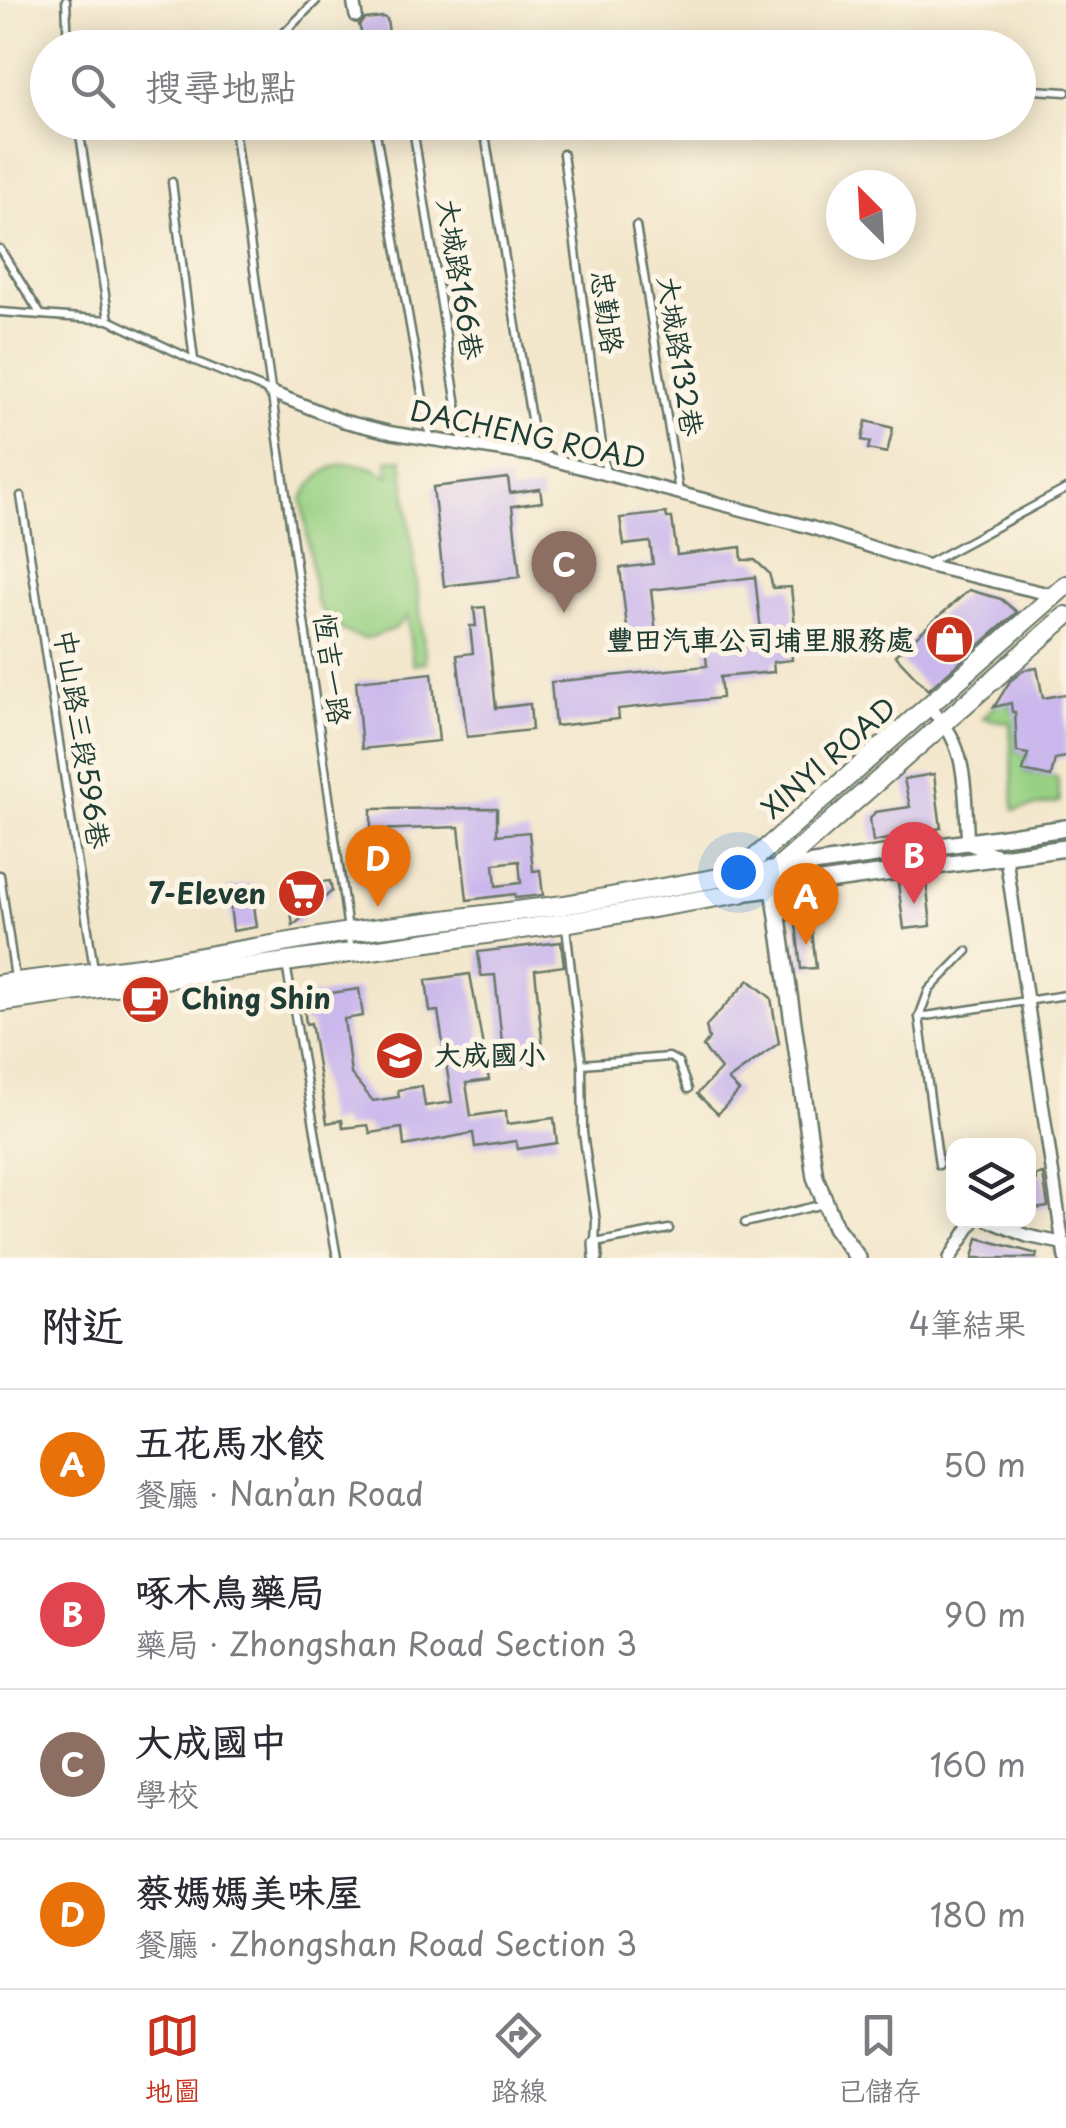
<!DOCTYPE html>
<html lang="zh-TW">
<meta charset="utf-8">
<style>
body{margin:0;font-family:"Playpen Sans","LXGW WenKai TC",sans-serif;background:#f2f2f3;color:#2b2b33}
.controls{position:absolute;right:30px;bottom:30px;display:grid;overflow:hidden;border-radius:20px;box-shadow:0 5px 25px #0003}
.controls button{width:90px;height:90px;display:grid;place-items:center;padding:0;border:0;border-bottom:2px solid #e1e1e2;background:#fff;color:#2b2b33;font:50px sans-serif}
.compass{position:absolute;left:826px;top:170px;width:90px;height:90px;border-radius:50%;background:#fff;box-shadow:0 5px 25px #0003;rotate:336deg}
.you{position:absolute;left:738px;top:872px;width:35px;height:35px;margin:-25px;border:8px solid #fff;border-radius:50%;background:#1a73e8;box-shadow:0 0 0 15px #1a73e833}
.badge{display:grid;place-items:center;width:65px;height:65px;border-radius:50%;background:#c8321e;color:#fff;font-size:32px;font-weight:700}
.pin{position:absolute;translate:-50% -82px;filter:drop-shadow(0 2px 5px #0008)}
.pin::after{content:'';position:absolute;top:52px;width:35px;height:30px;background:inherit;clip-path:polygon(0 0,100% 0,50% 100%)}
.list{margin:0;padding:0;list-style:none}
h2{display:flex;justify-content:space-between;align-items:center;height:130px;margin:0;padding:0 40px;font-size:42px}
h2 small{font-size:32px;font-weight:400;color:#7c7c81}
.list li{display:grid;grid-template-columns:65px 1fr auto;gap:30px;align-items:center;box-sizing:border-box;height:150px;padding:0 40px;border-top:2px solid #e1e1e2}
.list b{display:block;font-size:38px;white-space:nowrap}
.list p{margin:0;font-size:32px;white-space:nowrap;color:#7c7c81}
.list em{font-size:32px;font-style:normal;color:#7c7c81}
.icon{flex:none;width:55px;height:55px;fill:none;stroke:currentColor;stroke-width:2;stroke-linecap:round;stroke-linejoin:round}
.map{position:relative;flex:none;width:1066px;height:1258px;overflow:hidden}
.search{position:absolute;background:#fff;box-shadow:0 5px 25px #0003;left:30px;right:30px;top:30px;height:110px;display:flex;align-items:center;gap:25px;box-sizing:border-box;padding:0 35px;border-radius:55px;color:#7c7c81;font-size:38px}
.sheet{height:730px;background:#fff}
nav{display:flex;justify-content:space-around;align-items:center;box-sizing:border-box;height:140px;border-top:2px solid #e1e1e2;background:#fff;font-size:28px;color:#7c7c81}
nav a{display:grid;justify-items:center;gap:5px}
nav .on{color:#c8321e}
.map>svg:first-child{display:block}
.green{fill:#99d184;stroke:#5c875c;stroke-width:2.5}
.building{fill:#cab8ed;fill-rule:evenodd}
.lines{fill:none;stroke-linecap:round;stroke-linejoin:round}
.lane-casing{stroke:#697868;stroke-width:11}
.street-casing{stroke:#697868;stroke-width:16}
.secondary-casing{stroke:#697868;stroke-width:20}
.primary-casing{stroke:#697868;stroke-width:22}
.lane{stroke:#fff;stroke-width:6}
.street{stroke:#fff;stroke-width:11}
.secondary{stroke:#fff;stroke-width:15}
.primary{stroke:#fff;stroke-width:18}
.labels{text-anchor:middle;stroke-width:10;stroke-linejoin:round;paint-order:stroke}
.street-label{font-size:28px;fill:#1f3d34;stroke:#fcf5e5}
.poi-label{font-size:28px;font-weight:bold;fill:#1f3d34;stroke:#fcf5e5;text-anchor:end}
</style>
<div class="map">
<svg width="1066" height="1258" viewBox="0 0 1066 1258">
<rect width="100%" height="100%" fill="#fcf5e5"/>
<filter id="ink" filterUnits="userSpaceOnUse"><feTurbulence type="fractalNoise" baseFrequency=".01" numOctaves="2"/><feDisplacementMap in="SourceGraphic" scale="20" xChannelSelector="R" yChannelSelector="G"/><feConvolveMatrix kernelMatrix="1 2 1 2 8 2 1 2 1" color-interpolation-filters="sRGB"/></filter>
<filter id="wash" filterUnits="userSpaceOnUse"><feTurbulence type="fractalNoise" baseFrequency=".0048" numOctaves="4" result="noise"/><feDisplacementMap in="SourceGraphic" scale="40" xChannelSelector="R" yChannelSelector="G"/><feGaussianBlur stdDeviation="2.25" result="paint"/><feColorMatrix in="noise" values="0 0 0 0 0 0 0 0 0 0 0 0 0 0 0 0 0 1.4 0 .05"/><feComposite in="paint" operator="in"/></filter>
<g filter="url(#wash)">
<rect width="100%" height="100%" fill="#f2e6ca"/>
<g class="green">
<path d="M402,459l24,203 -13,3 -6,-49 -11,12 -30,11c-22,-5 -40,-17 -50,-38l-14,-102c21,-39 51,-44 87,-23l-2,-16z"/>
<polygon points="997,703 1011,703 1012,711 1028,710 1016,720 1017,752 1028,754 1024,772 1057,777 1060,802 1014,810 1010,723 983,718"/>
</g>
<g id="blocks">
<g class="building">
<polygon points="383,17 387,19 391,48 366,48 359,25 365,19"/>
<polygon points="866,421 893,428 887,453 868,449 870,442 862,440"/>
<polygon points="508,478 510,493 540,489 542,502 512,506 520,577 444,586 433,487"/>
<polygon points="666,513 667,518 672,518 677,555 741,547 742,560 755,560 769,573 773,588 791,587 796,636 790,637 792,660 773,662 774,672 720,677 722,698 618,709 619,719 555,726 551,682 707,666 704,637 716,636 717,644 762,640 755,577 651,590 657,642 629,645 620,568 653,564 650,542 624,545 620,518"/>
<polygon points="969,590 1001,599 1017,612 928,690 895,655"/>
<polygon points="485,607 496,708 530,704 532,730 467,737 457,655 473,653 470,626 476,626 474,608"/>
<polygon points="1037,668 1043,698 1066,694 1066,757 1055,759 1051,777 1023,771 1028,754 1017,752 1015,712 1012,712 1011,703 994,707 1010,681 1024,670"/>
<polygon points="432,673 439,741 362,749 356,681"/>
<polygon points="934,774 941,828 873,842 870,819 875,812 910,807 904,779"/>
<path d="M497,808v27l32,-3 4,39 7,-1 3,25 -28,3v-4l-48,6 -8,-73 -88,3v-21zM519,861l2,22 -25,3 -2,-22z"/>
<polygon points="311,878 311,883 330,881 332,891 293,926 287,881"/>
<polygon points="926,879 931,926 904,929 898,883"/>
<polygon points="251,884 257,927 233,931 228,888"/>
<polygon points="808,895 816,968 801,969 793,897"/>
<polygon points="561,942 564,966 535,970 544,1059 504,1063 495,975 481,976 478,952"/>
<polygon points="470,974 489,1080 466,1083 471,1116 506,1111 507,1124 554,1118 557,1143 518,1149 516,1141 475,1147 473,1133 404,1146 402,1128 370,1133 368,1125 343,1128 342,1120 327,1123 311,1023 306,1024 303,997 359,989 363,1016 344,1019 351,1074 373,1101 399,1097 398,1090 422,1086 425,1106 452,1102 438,1011 430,1012 426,980"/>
<polygon points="749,980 771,998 779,1043 728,1080 739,1091 718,1114 697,1094 721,1069 703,1047 709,1039 706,1026"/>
<polygon points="1043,1174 1048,1207 1028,1210 1028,1182 1036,1181 1035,1176"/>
<polygon points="978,1238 1037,1254 1036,1258 973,1258"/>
</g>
</g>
</g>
<g filter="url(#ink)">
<use href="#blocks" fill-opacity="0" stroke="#697868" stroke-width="2.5"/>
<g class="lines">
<defs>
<g id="lane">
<polyline points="66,0 68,48"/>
<polyline points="269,48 317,0"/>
<polyline points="440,48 470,44 497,48"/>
<polyline points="1018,89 1066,92"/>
<polyline points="78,122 109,320"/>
<polyline points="233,122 351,951"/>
<polyline points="374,122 430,438"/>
<polyline points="412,122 463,443"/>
<polyline points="483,122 537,456"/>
<polyline points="563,154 606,475"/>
<polyline points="172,182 194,360"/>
<polyline points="636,226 679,492"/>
<polyline points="0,249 41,315"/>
<polyline points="0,312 109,320 195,361 269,391"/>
<polyline points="21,496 94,969"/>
<polyline points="927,564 1066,489"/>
<polyline points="0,875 15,978"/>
<polyline points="566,927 582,1064 583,1133 596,1221 595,1243 669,1229"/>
<polyline points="286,964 337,1258"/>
<polyline points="919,1017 1066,995"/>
<polyline points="582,1064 669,1057 678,1062 688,1089"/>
<polyline points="939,1165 919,1017 929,990 967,951"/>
<polyline points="745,1223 824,1204"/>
</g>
<g id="street">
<polyline points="353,0 356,16"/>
<polyline points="270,392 343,421 392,433 537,456 813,528 926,565 1057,596"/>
<path d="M928,708c42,32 36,88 40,136l38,14 59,400"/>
<polyline points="988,1220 1027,1236 1066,1244"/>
<polyline points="595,1243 596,1258"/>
<polyline points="950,1258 974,1220"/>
</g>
<g id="secondary">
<polyline points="776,870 774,889 815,1177 835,1227 858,1258"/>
<polyline points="736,875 1066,828"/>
<polyline points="741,893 1066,848"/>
</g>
<g id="primary">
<polyline points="736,875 1066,585"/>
<polyline points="0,984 148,966 348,932 564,905 736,875"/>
<polyline points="0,1002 565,923 741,893 776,870 1066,616"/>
</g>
</defs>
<use href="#lane" class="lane-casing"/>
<use href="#street" class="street-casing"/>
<use href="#secondary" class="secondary-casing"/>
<use href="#primary" class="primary-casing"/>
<use href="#lane" class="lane"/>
<use href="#street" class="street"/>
<use href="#secondary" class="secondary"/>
<use href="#primary" class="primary"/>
</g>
</g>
<defs>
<symbol id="shop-disc" viewBox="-11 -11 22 22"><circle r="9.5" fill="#c8321e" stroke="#fcf5e5"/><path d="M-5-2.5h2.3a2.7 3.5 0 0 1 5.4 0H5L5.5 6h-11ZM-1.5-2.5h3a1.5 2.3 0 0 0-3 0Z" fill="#fff"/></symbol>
<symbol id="supermarket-disc" viewBox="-11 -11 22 22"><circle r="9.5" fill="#c8321e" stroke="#fcf5e5"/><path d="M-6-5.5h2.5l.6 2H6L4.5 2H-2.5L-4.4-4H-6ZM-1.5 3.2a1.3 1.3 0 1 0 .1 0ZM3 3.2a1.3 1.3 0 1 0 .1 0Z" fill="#fff"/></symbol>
<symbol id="cafe-disc" viewBox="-11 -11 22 22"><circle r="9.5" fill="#c8321e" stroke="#fcf5e5"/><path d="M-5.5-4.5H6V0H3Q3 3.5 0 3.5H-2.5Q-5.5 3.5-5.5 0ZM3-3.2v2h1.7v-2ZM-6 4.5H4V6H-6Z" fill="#fff"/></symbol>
<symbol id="school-disc" viewBox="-11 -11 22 22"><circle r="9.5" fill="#c8321e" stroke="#fcf5e5"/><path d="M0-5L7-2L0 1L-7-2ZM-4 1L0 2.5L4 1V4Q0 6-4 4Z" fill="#fff"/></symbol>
</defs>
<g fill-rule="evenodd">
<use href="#shop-disc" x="922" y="612" width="55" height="55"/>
<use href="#supermarket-disc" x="274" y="866" width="55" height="55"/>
<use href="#cafe-disc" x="118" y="972" width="55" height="55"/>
<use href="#school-disc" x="372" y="1028" width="55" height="55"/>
</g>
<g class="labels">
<g class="street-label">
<text transform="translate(460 279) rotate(81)" y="10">大城路166巷</text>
<text transform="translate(607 312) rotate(82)" y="10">忠勤路</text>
<text transform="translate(680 356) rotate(81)" y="10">大城路132巷</text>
<text transform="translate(528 435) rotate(12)" y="10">DACHENG ROAD</text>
<text transform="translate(332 669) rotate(82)" y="10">恆吉一路</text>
<text transform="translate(82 739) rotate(81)" y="10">中山路三段596巷</text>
<text transform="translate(829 758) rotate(-41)" y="10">XINYI ROAD</text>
</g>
<g class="poi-label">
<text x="914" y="650">豐田汽車公司埔里服務處</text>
<text x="266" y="904">7-Eleven</text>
<text x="181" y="1009" text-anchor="start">Ching Shin</text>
<text x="434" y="1065" text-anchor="start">大成國小</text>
</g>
</g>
</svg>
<div class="controls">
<button><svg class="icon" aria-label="layers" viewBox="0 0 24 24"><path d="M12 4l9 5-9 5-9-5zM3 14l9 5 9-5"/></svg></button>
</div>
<svg class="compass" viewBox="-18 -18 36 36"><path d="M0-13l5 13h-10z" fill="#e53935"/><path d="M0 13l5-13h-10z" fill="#7c7c81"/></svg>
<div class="you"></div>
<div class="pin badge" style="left:806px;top:945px;background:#e8710a">A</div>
<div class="pin badge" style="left:914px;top:904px;background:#e0444e">B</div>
<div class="pin badge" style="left:564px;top:613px;background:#8d6e63">C</div>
<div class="pin badge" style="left:378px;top:907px;background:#e8710a">D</div>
<div class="search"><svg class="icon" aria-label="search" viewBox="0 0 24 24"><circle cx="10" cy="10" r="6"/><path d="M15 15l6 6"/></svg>搜尋地點</div>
</div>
<section class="sheet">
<h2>附近<small>4筆結果</small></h2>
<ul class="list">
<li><span class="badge" style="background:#e8710a">A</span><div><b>五花馬水餃</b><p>餐廳 · Nan’an Road</p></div><em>50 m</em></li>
<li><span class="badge" style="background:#e0444e">B</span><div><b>啄木鳥藥局</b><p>藥局 · Zhongshan Road Section 3</p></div><em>90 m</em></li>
<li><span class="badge" style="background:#8d6e63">C</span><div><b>大成國中</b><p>學校</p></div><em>160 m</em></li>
<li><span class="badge" style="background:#e8710a">D</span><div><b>蔡媽媽美味屋</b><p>餐廳 · Zhongshan Road Section 3</p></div><em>180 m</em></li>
</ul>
</section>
<nav>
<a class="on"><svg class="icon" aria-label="map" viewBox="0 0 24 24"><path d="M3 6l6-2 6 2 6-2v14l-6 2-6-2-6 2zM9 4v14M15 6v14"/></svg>地圖</a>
<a><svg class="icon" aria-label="directions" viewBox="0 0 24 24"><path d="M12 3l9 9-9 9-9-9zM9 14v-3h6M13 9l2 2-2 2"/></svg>路線</a>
<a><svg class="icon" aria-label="saved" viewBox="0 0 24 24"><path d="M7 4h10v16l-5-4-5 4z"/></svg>已儲存</a>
</nav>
